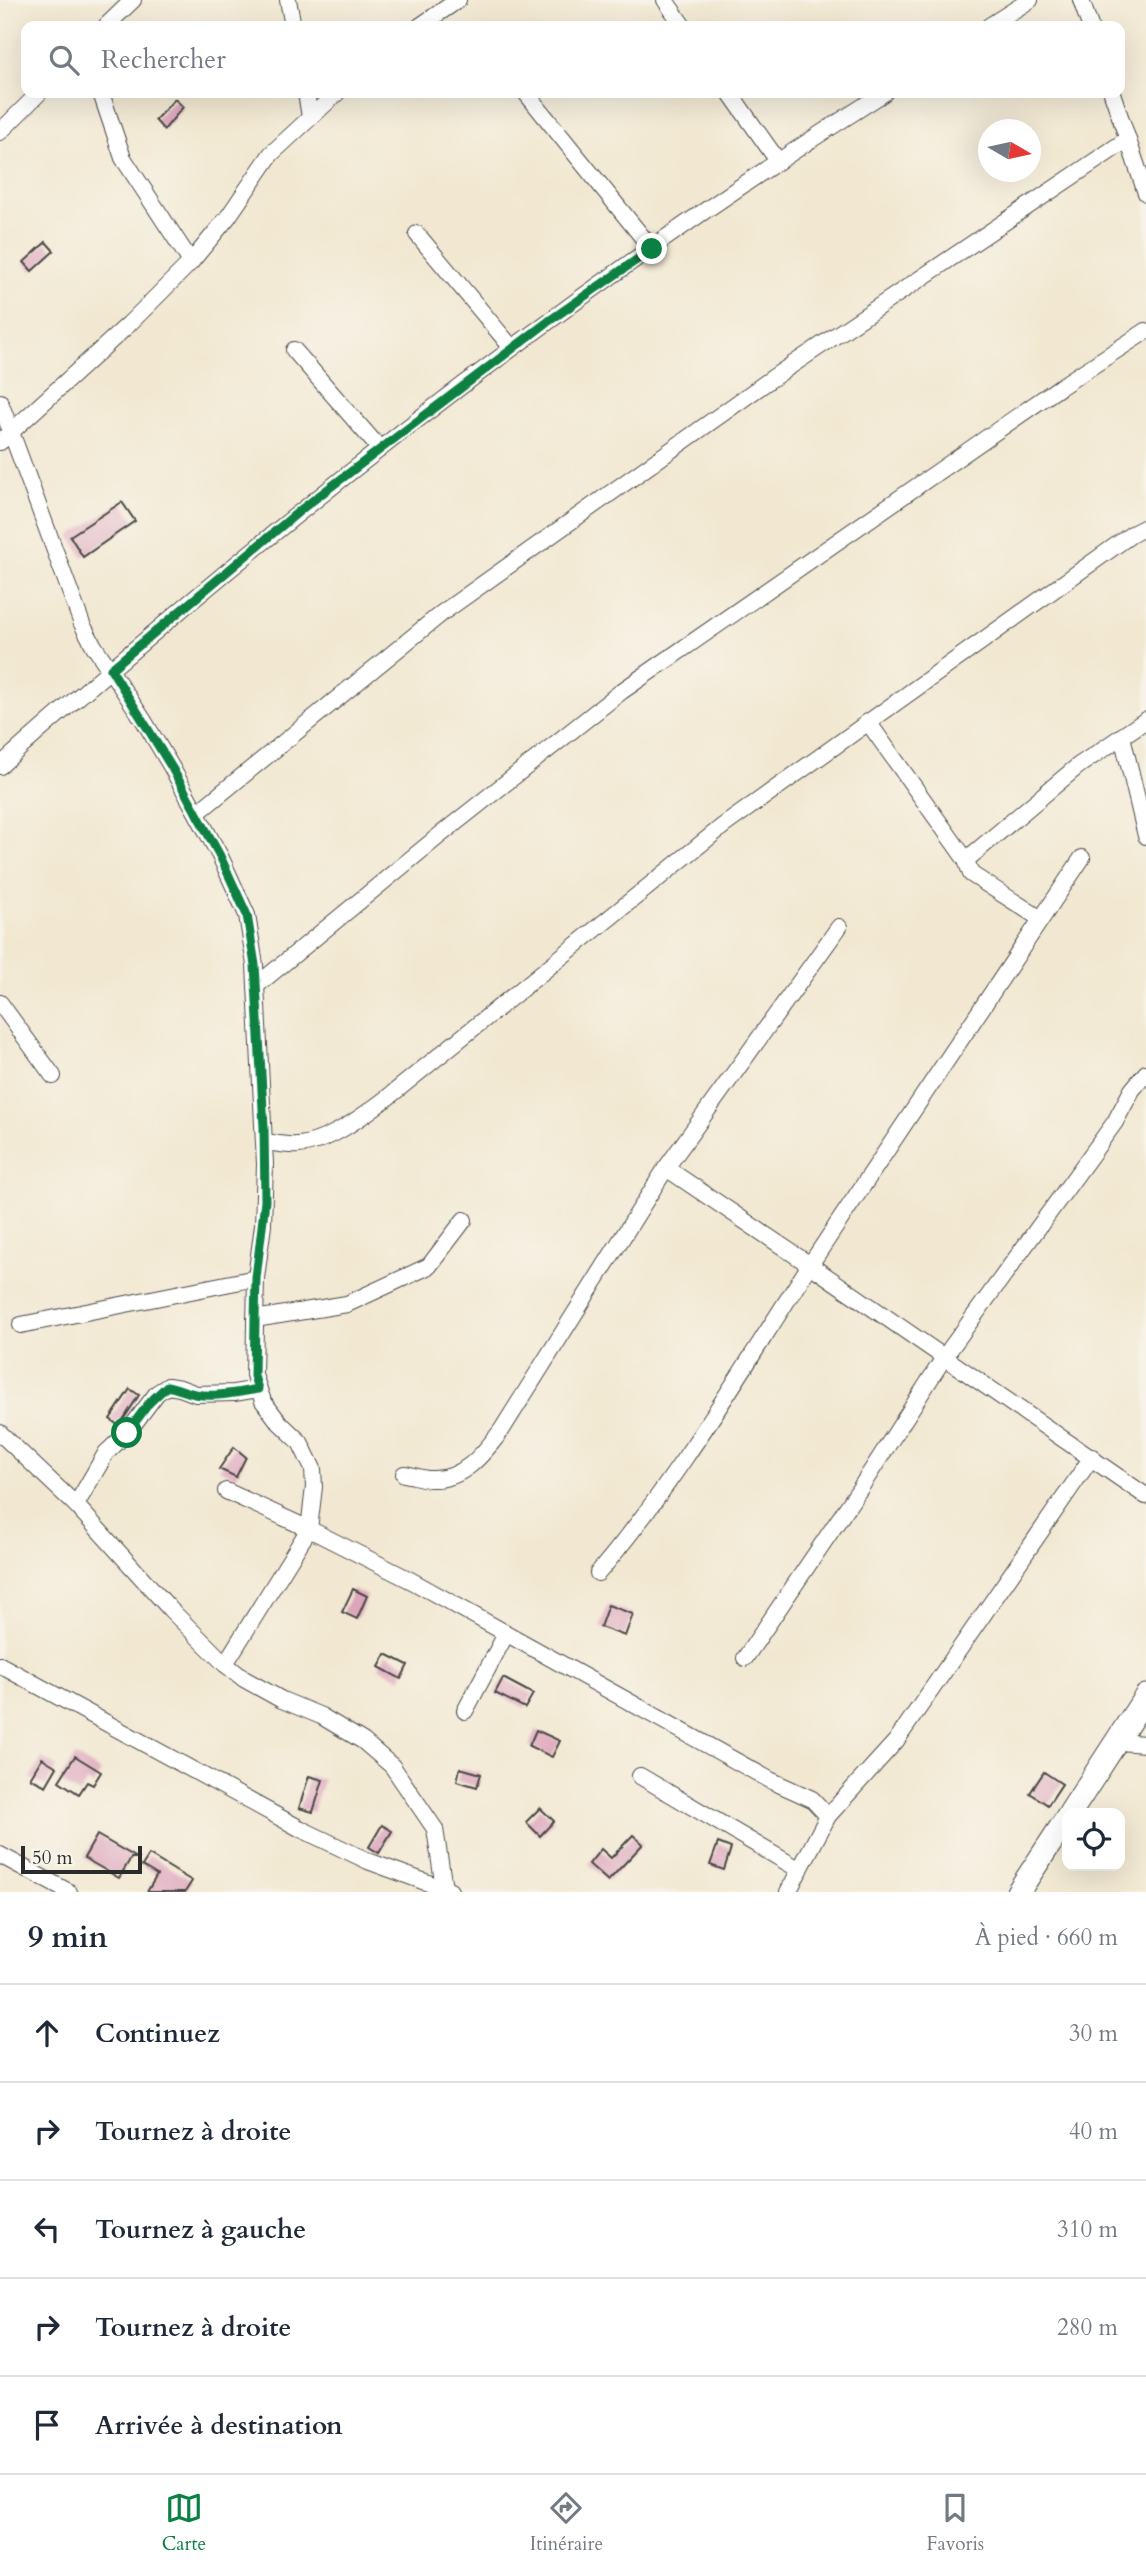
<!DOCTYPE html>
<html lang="fr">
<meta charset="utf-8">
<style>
body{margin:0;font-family:Cardo,serif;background:#f6f6f7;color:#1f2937}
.controls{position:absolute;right:21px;bottom:21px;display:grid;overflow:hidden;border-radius:14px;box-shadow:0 7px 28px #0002}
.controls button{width:63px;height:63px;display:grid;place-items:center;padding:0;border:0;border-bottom:2px solid #e0e1e3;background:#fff;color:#1f2937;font:35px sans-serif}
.compass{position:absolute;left:978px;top:119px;width:63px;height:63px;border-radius:50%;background:#fff;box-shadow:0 7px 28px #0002;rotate:99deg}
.scale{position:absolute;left:21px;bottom:18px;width:121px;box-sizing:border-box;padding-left:7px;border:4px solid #2b2b2b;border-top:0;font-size:19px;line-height:24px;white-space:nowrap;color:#2b2b2b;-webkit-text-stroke:5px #f7f3e8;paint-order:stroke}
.stop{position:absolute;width:21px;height:21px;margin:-16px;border:5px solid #0b8043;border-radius:50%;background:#fff}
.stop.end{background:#0b8043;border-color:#fff;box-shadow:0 2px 7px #0008}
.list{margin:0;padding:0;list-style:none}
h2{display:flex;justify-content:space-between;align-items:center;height:91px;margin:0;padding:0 28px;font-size:30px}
h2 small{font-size:23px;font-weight:400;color:#747a83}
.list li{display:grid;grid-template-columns:46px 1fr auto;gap:21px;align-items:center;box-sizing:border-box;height:98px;padding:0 28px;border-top:2px solid #e0e1e3}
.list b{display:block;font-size:26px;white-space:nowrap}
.list em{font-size:23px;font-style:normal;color:#747a83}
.icon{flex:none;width:38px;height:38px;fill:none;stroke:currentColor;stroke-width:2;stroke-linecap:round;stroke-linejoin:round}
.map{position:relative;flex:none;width:1146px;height:1892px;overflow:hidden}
.search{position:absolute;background:#fff;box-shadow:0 7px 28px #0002;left:21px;right:21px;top:21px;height:77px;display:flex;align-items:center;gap:18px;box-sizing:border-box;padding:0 24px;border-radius:14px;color:#747a83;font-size:26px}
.sheet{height:581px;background:#fff}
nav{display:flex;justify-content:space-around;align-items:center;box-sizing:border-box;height:98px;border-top:2px solid #e0e1e3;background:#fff;font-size:19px;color:#747a83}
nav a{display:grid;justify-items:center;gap:4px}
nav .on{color:#0b8043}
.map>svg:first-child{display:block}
.building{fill:#dda4bc}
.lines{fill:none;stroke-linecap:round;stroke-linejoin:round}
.minor-casing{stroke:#494744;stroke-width:18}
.secondary-casing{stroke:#494744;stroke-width:25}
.minor{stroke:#fff;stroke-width:16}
.secondary{stroke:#fff;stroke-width:23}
.route{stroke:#0b8043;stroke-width:9}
</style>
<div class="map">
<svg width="1146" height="1892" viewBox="0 0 1146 1892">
<rect width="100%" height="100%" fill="#f7f3e8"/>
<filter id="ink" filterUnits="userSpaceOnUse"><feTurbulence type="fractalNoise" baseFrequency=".0143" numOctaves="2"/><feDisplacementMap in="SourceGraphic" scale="14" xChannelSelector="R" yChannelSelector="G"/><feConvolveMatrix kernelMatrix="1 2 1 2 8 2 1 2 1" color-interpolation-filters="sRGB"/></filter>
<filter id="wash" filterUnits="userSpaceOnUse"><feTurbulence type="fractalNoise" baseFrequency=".00686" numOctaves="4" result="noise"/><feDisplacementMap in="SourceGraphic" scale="28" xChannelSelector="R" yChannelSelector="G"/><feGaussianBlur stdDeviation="1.57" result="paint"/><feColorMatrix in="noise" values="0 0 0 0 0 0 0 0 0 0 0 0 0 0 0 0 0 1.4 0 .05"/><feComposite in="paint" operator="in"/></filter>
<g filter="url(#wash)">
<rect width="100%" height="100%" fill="#f2e8d2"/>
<g id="blocks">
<g class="building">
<polygon points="175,99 183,107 164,130 155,120"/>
<polygon points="46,242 54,251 32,271 24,262"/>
<polygon points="122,502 135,521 83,557 70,536"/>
<polygon points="130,1389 139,1395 119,1426 110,1419"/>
<polygon points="234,1447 246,1457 236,1477 219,1469"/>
<polygon points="353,1589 367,1596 357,1619 342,1612"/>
<polygon points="608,1605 633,1614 625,1636 600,1627"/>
<polygon points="386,1654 408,1665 401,1679 379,1667"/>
<polygon points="503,1678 533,1694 525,1708 495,1693"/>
<polygon points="536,1730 560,1741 552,1757 529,1746"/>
<polygon points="75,1756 101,1772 93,1785 87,1782 79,1794 59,1781"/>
<polygon points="42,1758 57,1767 46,1786 30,1778"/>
<polygon points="460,1768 481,1774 477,1787 457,1781"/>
<polygon points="1044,1772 1062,1784 1048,1805 1030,1793"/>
<polygon points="309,1776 323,1780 313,1812 299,1808"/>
<polygon points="540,1808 554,1821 540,1836 526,1822"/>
<polygon points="382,1825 392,1831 379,1853 369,1847"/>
<polygon points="97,1835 137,1858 131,1858 119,1878 84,1858"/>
<polygon points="633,1835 643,1844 608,1881 589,1864 601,1849 611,1858"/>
<polygon points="718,1843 731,1848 724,1870 710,1865"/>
<polygon points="149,1855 192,1881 185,1892 147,1892 157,1875 142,1866"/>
</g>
</g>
</g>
<g filter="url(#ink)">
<use href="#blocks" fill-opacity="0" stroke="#494744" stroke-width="2"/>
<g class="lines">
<defs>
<g id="minor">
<polyline points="288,0 293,26"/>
<polyline points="665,0 683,26"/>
<polyline points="1081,0 1090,26"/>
<polyline points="106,26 133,0"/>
<polyline points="420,26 458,0"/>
<polyline points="989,26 1030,0"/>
<polyline points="101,93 123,158 191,262"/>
<polyline points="306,93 310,117"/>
<polyline points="526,93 652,249"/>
<polyline points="730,93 778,161"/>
<polyline points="1112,93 1146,193"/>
<polyline points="0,132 39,93"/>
<polyline points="417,234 512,348"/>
<polyline points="294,350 380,449"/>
<polyline points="0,402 82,624 94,646 144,721 172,768 220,856 247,915 255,965 265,1164 263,1225 256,1278 254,1375 263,1401 278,1421 300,1442 313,1469 314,1487 309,1529 225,1664"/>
<polyline points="0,442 129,324 191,262 228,217 271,154 337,93"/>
<polyline points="868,722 966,860 971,874 1041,919"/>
<polyline points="1122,736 1146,836"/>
<path d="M0,766c59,-54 121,-105 182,-157 222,-186 456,-361 702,-516"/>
<polyline points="197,813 442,613 771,379 1128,139"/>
<polyline points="966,860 1078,766 1146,720"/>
<polyline points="256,986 440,835 622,691 1060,387 1146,331"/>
<polyline points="0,1003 53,1076"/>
<path d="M265,1142c10,1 23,4 33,3 30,-2 66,-30 89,-47l336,-272 409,-292 14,-7"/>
<polyline points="666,1168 810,1265 1082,858"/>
<polyline points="255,1319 347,1304 429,1266 464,1220"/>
<polyline points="21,1325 256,1278"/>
<polyline points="0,1433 76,1505 170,1609 225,1664 244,1679 282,1700 321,1716 363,1741 392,1766 435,1829 444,1888"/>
<path d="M404,1474c9,1 18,5 27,5 32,2 53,-26 70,-48l165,-263 173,-241"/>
<polyline points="226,1491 309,1529 412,1581 770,1780 812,1799 828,1816"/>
<polyline points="76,1505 106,1453 127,1433 157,1393 168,1386 180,1388 196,1394 234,1393 258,1389"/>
<path d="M598,1573c81,-95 144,-204 212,-308l336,231"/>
<polyline points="745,1658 861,1487 945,1356 1115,1122 1132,1090 1146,1073"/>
<polyline points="0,1665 301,1829 368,1861 450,1891"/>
<polyline points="465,1711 506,1634"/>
<polyline points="1118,1742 1146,1744"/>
<polyline points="640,1776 800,1870"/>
<polyline points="0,1855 69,1892"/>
<polyline points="788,1892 828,1816 896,1741 1092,1457"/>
</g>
<g id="secondary">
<polyline points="1070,1813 1146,1696"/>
<polyline points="1018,1892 1067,1818"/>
</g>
</defs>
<use href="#minor" class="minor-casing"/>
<use href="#secondary" class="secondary-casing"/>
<use href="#minor" class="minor"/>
<use href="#secondary" class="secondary"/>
</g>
</g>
<g class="lines" filter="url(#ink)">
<path class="route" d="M127,1433l22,-30 18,-17c11,2 18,6 28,8 19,4 44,-2 63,-5l-4,-13 1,-57 1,-41 9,-77 -1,-74 -9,-162 -8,-50 -27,-59 -48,-88 -61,-99 192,-161 246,-187 103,-72"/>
</g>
</svg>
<div class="controls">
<button><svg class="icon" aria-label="locate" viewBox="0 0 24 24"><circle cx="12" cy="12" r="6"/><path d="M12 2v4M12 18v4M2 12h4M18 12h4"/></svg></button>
</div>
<svg class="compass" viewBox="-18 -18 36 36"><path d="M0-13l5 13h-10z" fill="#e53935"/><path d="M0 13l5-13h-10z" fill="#747a83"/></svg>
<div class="scale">50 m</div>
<div class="stop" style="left:127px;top:1433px"></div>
<div class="stop end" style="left:652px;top:249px"></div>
<div class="search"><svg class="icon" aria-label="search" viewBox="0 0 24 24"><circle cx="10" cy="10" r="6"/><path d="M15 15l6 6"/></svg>Rechercher</div>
</div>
<section class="sheet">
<h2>9 min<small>À pied · 660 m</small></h2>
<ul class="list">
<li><svg class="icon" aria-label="ahead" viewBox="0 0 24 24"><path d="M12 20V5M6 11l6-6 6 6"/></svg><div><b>Continuez</b></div><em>30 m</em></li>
<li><svg class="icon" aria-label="right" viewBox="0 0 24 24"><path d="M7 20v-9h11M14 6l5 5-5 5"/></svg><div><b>Tournez à droite</b></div><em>40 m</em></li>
<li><svg class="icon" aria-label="left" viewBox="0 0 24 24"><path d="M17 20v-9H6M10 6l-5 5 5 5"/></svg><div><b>Tournez à gauche</b></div><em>310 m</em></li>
<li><svg class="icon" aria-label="right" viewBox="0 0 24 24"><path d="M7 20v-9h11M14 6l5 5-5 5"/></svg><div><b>Tournez à droite</b></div><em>280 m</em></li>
<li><svg class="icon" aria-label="arrive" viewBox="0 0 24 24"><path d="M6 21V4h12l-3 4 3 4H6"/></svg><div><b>Arrivée à destination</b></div></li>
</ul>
</section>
<nav>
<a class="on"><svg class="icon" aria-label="map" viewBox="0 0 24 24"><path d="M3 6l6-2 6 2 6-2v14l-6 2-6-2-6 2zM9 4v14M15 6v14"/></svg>Carte</a>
<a><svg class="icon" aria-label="directions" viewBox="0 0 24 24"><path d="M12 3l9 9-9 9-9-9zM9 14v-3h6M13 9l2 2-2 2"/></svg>Itinéraire</a>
<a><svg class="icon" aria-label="saved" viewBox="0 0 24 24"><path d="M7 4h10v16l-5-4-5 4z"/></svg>Favoris</a>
</nav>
